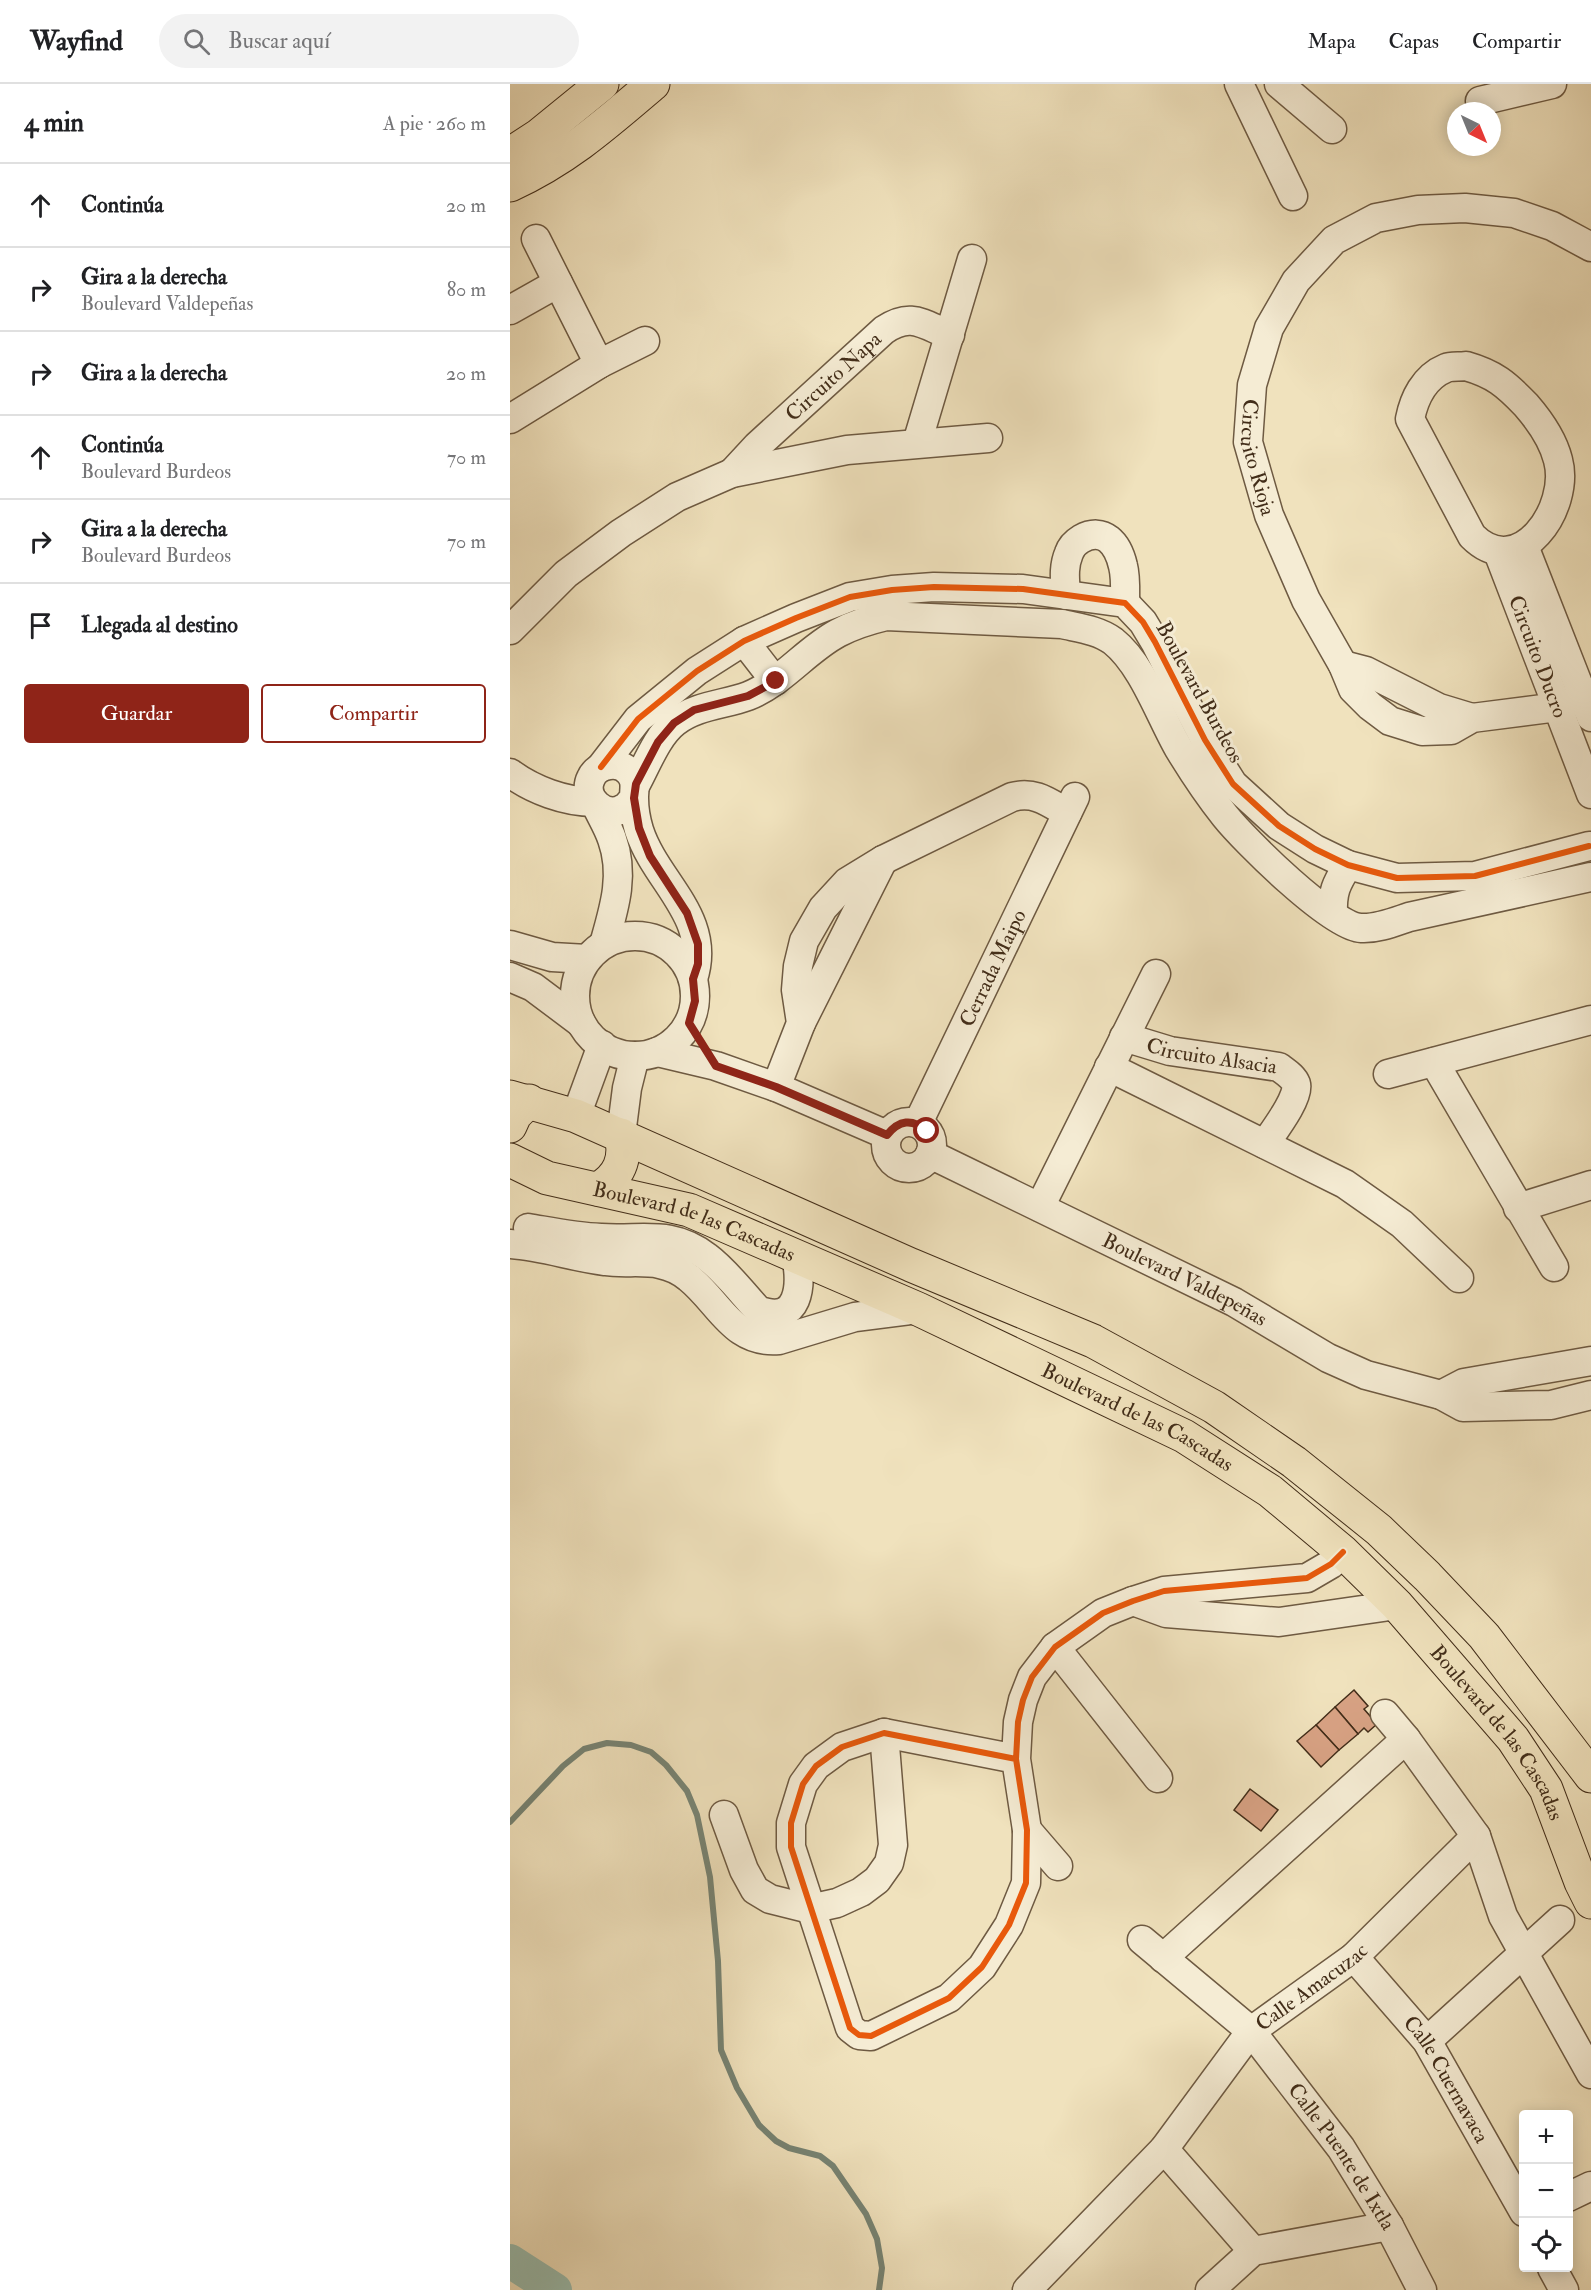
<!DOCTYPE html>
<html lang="es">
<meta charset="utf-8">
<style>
body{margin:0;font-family:"IM FELL Double Pica",serif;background:#f2f2f2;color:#202124}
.controls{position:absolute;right:18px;bottom:18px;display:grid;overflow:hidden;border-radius:6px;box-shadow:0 3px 15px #0003}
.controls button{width:54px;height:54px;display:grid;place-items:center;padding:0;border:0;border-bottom:2px solid #e0e0e0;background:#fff;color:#202124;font:30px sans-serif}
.compass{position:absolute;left:937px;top:18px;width:54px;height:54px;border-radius:50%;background:#fff;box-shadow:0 3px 15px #0003;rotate:137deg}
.stop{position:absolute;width:18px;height:18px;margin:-14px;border:4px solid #8f2418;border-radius:50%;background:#fff}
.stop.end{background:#8f2418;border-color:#fff;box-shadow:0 2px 6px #0008}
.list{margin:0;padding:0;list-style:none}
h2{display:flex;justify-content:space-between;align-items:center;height:78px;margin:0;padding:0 24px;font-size:26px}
h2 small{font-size:20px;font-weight:400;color:#757577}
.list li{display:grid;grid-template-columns:39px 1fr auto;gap:18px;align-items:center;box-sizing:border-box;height:84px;padding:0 24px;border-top:2px solid #e0e0e0}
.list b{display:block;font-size:22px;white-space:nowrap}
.list p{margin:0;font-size:20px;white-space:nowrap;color:#757577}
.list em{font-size:20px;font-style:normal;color:#757577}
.actions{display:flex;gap:12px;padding:18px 24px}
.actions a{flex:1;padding:14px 0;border:2px solid #8f2418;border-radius:6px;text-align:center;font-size:21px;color:#8f2418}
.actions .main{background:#8f2418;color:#fff}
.icon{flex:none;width:33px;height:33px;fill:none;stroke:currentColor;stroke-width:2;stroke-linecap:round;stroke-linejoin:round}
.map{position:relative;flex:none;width:1081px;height:2206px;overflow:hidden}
header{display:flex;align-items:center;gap:36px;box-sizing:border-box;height:84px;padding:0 30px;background:#fff;border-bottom:2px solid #e0e0e0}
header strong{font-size:28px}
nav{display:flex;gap:33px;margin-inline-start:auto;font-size:21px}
.search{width:420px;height:54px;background:#f2f2f2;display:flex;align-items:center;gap:15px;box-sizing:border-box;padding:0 21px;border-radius:33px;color:#757577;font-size:22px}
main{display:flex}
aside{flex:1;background:#fff}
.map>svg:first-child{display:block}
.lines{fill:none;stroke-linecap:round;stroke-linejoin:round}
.stream{stroke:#778474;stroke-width:6}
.river{stroke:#9abeb0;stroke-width:34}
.building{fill:#d8a284;stroke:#422d19;stroke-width:1.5}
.minor-casing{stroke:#6e5a42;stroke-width:31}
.major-casing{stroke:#422d19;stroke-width:35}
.minor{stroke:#f5ecd4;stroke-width:28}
.major{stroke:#f0e2bd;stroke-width:33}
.cycleway-casing{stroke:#f5ecd4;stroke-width:10}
.cycleway{stroke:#e8590c;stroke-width:6}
.route{stroke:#8f2418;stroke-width:8}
.labels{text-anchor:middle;stroke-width:6;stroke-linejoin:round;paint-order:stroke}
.street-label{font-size:21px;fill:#422d19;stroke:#f5ecd4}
</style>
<header>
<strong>Wayfind</strong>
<div class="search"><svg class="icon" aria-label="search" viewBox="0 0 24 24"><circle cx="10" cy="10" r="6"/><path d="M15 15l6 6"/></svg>Buscar aquí</div>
<nav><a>Mapa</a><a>Capas</a><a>Compartir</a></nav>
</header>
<main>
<aside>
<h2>4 min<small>A pie · 260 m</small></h2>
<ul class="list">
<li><svg class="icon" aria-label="ahead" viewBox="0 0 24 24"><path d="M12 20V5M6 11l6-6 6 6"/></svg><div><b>Continúa</b></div><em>20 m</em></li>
<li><svg class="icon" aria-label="right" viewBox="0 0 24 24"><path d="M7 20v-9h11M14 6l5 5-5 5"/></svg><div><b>Gira a la derecha</b><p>Boulevard Valdepeñas</p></div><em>80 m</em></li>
<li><svg class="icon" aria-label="right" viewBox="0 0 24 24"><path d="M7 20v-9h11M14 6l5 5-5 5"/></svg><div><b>Gira a la derecha</b></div><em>20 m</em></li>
<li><svg class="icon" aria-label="ahead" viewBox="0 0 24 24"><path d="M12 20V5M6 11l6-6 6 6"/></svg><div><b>Continúa</b><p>Boulevard Burdeos</p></div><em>70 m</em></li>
<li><svg class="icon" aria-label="right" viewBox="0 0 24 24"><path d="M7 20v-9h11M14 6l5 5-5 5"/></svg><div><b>Gira a la derecha</b><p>Boulevard Burdeos</p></div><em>70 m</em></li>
<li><svg class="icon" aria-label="arrive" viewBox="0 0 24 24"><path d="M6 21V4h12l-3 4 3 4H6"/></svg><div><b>Llegada al destino</b></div></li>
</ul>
<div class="actions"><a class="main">Guardar</a><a>Compartir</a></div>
</aside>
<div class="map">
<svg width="1081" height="2206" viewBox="0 0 1081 2206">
<rect width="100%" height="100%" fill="#f0e2bd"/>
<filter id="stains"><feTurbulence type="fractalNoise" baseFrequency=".00333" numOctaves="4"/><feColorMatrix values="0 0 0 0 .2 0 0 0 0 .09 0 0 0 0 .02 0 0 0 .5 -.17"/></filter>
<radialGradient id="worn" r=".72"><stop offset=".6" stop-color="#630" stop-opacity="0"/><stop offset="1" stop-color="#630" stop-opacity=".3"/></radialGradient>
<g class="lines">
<polyline class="stream" points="0,1738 53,1682 74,1665 97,1659 121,1661 141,1668 156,1681 177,1707 187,1731 200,1793 208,1877 211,1966 227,2004 249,2041 266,2057 279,2064 310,2072 323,2082 356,2130 367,2155 372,2184 369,2206"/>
<polyline class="river" points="0,2177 45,2206"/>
</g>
<g class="building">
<polygon points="844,1606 858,1622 854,1625 867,1640 858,1648 854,1644 848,1650 825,1623"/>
<polygon points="825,1623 848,1650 829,1666 806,1641"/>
<polygon points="806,1641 829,1666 811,1683 787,1657"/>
<polygon points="740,1705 768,1726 751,1747 724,1726"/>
</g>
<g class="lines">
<defs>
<g id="minor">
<polyline points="729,0 783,112"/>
<polyline points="769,0 822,45"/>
<polyline points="970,17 1042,0"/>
<polyline points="26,155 89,280"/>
<path id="s1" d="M1081,163l-39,-21 -38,-13 -49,-5 -47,2 -42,8 -42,22 -38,41 -27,47 -17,57 -4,57 21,73 37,85 37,65 10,24 17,17 20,15 32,10 29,-1 21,-12 86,-11 25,-9 8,-6"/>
<polyline points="0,226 48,199"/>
<path d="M956,282c28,8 40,18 60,39 13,15 27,35 32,55 13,48 -39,123 -86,76l-62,-117c4,-20 14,-42 36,-51 5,-2 14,-1 20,-2z"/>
<polyline points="0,335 89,280 135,257"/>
<polyline points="407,359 462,175"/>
<path id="s2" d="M222,389l25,-27 127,-116c27,-18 38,-6 66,5"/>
<polyline points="1014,462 1081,633"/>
<path id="s3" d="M988,468l93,242"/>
<path d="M556,511c-1,-15 -3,-28 3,-42 2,-6 7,-11 12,-14 23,-13 37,5 42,27 3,11 2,26 2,37"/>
<polyline points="0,546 56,490 111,449 167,413 222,389 337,366 478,354"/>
<polyline points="234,557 265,597"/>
<polyline points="833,581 856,587 929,624 962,634"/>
<polyline points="91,683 128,635 187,587 234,557 286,534 340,513 382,506 424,503 513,505 615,519 633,538 645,558 695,656 723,700 769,742 805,765 838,781 887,794 965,792 1079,762"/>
<path d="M0,689c23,17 55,29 84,29"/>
<path d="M126,700c11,-20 21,-48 39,-62 22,-17 49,-17 73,-26 35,-14 58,-46 90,-63 15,-8 31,-13 48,-17l176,8c17,4 36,6 51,17 30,24 47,75 66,108 14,23 30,47 46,67 20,25 107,111 136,112 16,1 33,-6 48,-11l182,-40"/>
<path d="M124,714c-3,3 -6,8 -10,10 -18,12 -43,-10 -33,-30 6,-14 28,-18 38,-6 8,9 5,16 5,26 0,9 2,22 5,32 17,53 74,87 54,149"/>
<path d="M86,721c5,11 12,22 16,34 13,36 2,70 -8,105"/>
<path d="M823,830c-1,-22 3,-30 15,-49"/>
<circle cx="125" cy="912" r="60"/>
<polyline points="0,861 42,873 77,875"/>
<polyline points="0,893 23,903 71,939"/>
<polyline points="291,939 373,776"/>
<path id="s4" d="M614,953l46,14 109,16c6,5 14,9 17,17 4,13 -23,48 -31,60"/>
<polyline points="147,968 206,982 266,1003 377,1051"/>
<polyline points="924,978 1044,1183"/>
<polyline points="599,983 835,1100 892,1140 949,1194"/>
<polyline points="878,990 1081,936"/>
<path d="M266,1003l25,-64 -5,-33 2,-24 6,-25 19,-33 24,-26 36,-22 129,-63c23,-6 36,5 55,16"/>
<polyline points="66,1032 92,961"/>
<circle cx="399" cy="1061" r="23"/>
<path id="s5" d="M408,1039l157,-326"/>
<polyline points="111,1051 117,1004 125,972"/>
<path id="s6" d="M420,1070l304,148 94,56 38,17 75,20 22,12 88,-2 40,-10"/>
<polyline points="530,1123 646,890"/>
<polyline points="1008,1124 1081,1101"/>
<path d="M18,1144c24,4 48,9 73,10 40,3 70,-9 106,19 19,14 35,36 51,53 42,16 44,-25 38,-54"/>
<path d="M0,1160c32,2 63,13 95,17 18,3 37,-1 55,3 10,2 21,7 29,14 31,25 44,66 90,62l76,-23 63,-8"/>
<polyline points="931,1311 954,1299 1081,1277"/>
<polyline points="623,1517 656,1529 769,1538 887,1521"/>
<polyline points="545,1563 648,1694"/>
<polyline points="875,1630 896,1655 966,1752 993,1832 1081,1990"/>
<polyline points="506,1675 374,1649 332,1663 306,1682 293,1700 281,1739 281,1763 340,1944 349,1951 361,1952 439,1914 472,1883 499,1841 516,1799 517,1746 506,1675 508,1638 513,1616 522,1593 545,1563 593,1529 623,1517 654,1507 797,1494 821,1480 833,1468"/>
<polyline points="214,1731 234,1786 245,1806 260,1815 300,1825 327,1819 351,1808 367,1796 379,1779 383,1761 374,1649"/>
<polyline points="517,1746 548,1782"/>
<path id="s7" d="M632,1856l109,91 90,117 48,78 33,64"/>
<path id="s8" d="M844,1873l73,84 97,171"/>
<polyline points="653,1874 896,1655"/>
<polyline points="917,1957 1050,1836"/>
<polyline points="654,2065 743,2167"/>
<polyline points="1058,2113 1081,2102"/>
<polyline points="1042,2184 1054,2206"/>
<path id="s9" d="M517,2206l137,-141 87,-118 103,-74 122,-121"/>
<polyline points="700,2206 743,2167 879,2142"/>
</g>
<g id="major">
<polyline points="0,70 28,52 92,0"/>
<path d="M0,101c57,-26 96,-61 143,-101"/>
<polyline points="0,1013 66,1032 401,1181 583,1257 704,1323 784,1378 869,1446 917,1492 974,1552 1081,1692"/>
<polyline points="0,1042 5,1031 19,1017"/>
<path id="s10" d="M0,1076l37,18 142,32 229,99 266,127 86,55 73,61 54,53 116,134 33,50 35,93 10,20"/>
<path d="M88,1105c21,-12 29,-30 23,-54"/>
</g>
</defs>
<use href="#minor" class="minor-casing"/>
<use href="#major" class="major-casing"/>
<use href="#minor" class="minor"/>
<use href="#major" class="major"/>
<defs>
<g id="cycleway">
<polyline points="91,683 128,635 187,587 234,557 286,534 340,513 382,506 424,503 513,505 615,519 633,538 645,558 695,656 723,700 769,742 805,765 838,781 887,794 965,792 1079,762"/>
<polyline points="506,1675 374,1649 332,1663 306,1682 293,1700 281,1739 281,1763 340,1944 349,1951 361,1952 439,1914 472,1883 499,1841 516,1799 517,1746 506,1675 508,1638 513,1616 522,1593 545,1563 593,1529 623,1517 654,1507 797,1494 821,1480 833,1468"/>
</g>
</defs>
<use href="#cycleway" class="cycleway-casing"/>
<use href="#cycleway" class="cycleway"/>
</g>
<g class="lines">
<path class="route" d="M266,597l-28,15 -54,14 -20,13 -16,19 -22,42 -2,14 5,30 11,28 37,57 11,31v20l-5,15 2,22 -6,22 27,43 60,21 111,48c12,-15 25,-17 40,-4"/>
</g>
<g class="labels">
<g class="street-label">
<text dy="7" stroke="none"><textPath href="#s2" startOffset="140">Circuito Napa</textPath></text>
<text dy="7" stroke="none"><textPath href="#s1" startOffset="514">Circuito Rioja</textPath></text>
<text dy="7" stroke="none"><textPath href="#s3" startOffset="112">Circuito Ducro</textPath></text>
<text transform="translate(690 608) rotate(61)" y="7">Boulevard Burdeos</text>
<text dy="7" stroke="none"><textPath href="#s5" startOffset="172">Cerrada Maipo</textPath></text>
<text dy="7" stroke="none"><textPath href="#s4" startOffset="90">Circuito Alsacia</textPath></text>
<text dy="7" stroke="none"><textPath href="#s10" startOffset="195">Boulevard de las Cascadas</textPath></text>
<text dy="7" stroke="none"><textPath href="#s6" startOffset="284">Boulevard Valdepeñas</textPath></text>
<text dy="7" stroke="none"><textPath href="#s10" startOffset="681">Boulevard de las Cascadas</textPath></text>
<text dy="7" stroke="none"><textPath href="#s10" startOffset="1167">Boulevard de las Cascadas</textPath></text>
<text dy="7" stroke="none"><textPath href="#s9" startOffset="418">Calle Amacuzac</textPath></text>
<text dy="7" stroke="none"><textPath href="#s8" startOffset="154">Calle Cuernavaca</textPath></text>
<text dy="7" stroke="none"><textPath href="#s7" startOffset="297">Calle Puente de Ixtla</textPath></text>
</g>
</g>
<rect width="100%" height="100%" filter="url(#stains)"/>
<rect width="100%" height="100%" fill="url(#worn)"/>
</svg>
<div class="controls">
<button>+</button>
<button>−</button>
<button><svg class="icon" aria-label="locate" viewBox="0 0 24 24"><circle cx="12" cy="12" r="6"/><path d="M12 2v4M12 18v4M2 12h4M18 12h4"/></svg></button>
</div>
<svg class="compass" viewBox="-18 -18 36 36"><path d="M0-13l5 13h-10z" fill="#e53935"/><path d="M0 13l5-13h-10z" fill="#757577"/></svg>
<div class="stop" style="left:417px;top:1047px"></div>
<div class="stop end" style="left:266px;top:597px"></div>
</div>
</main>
